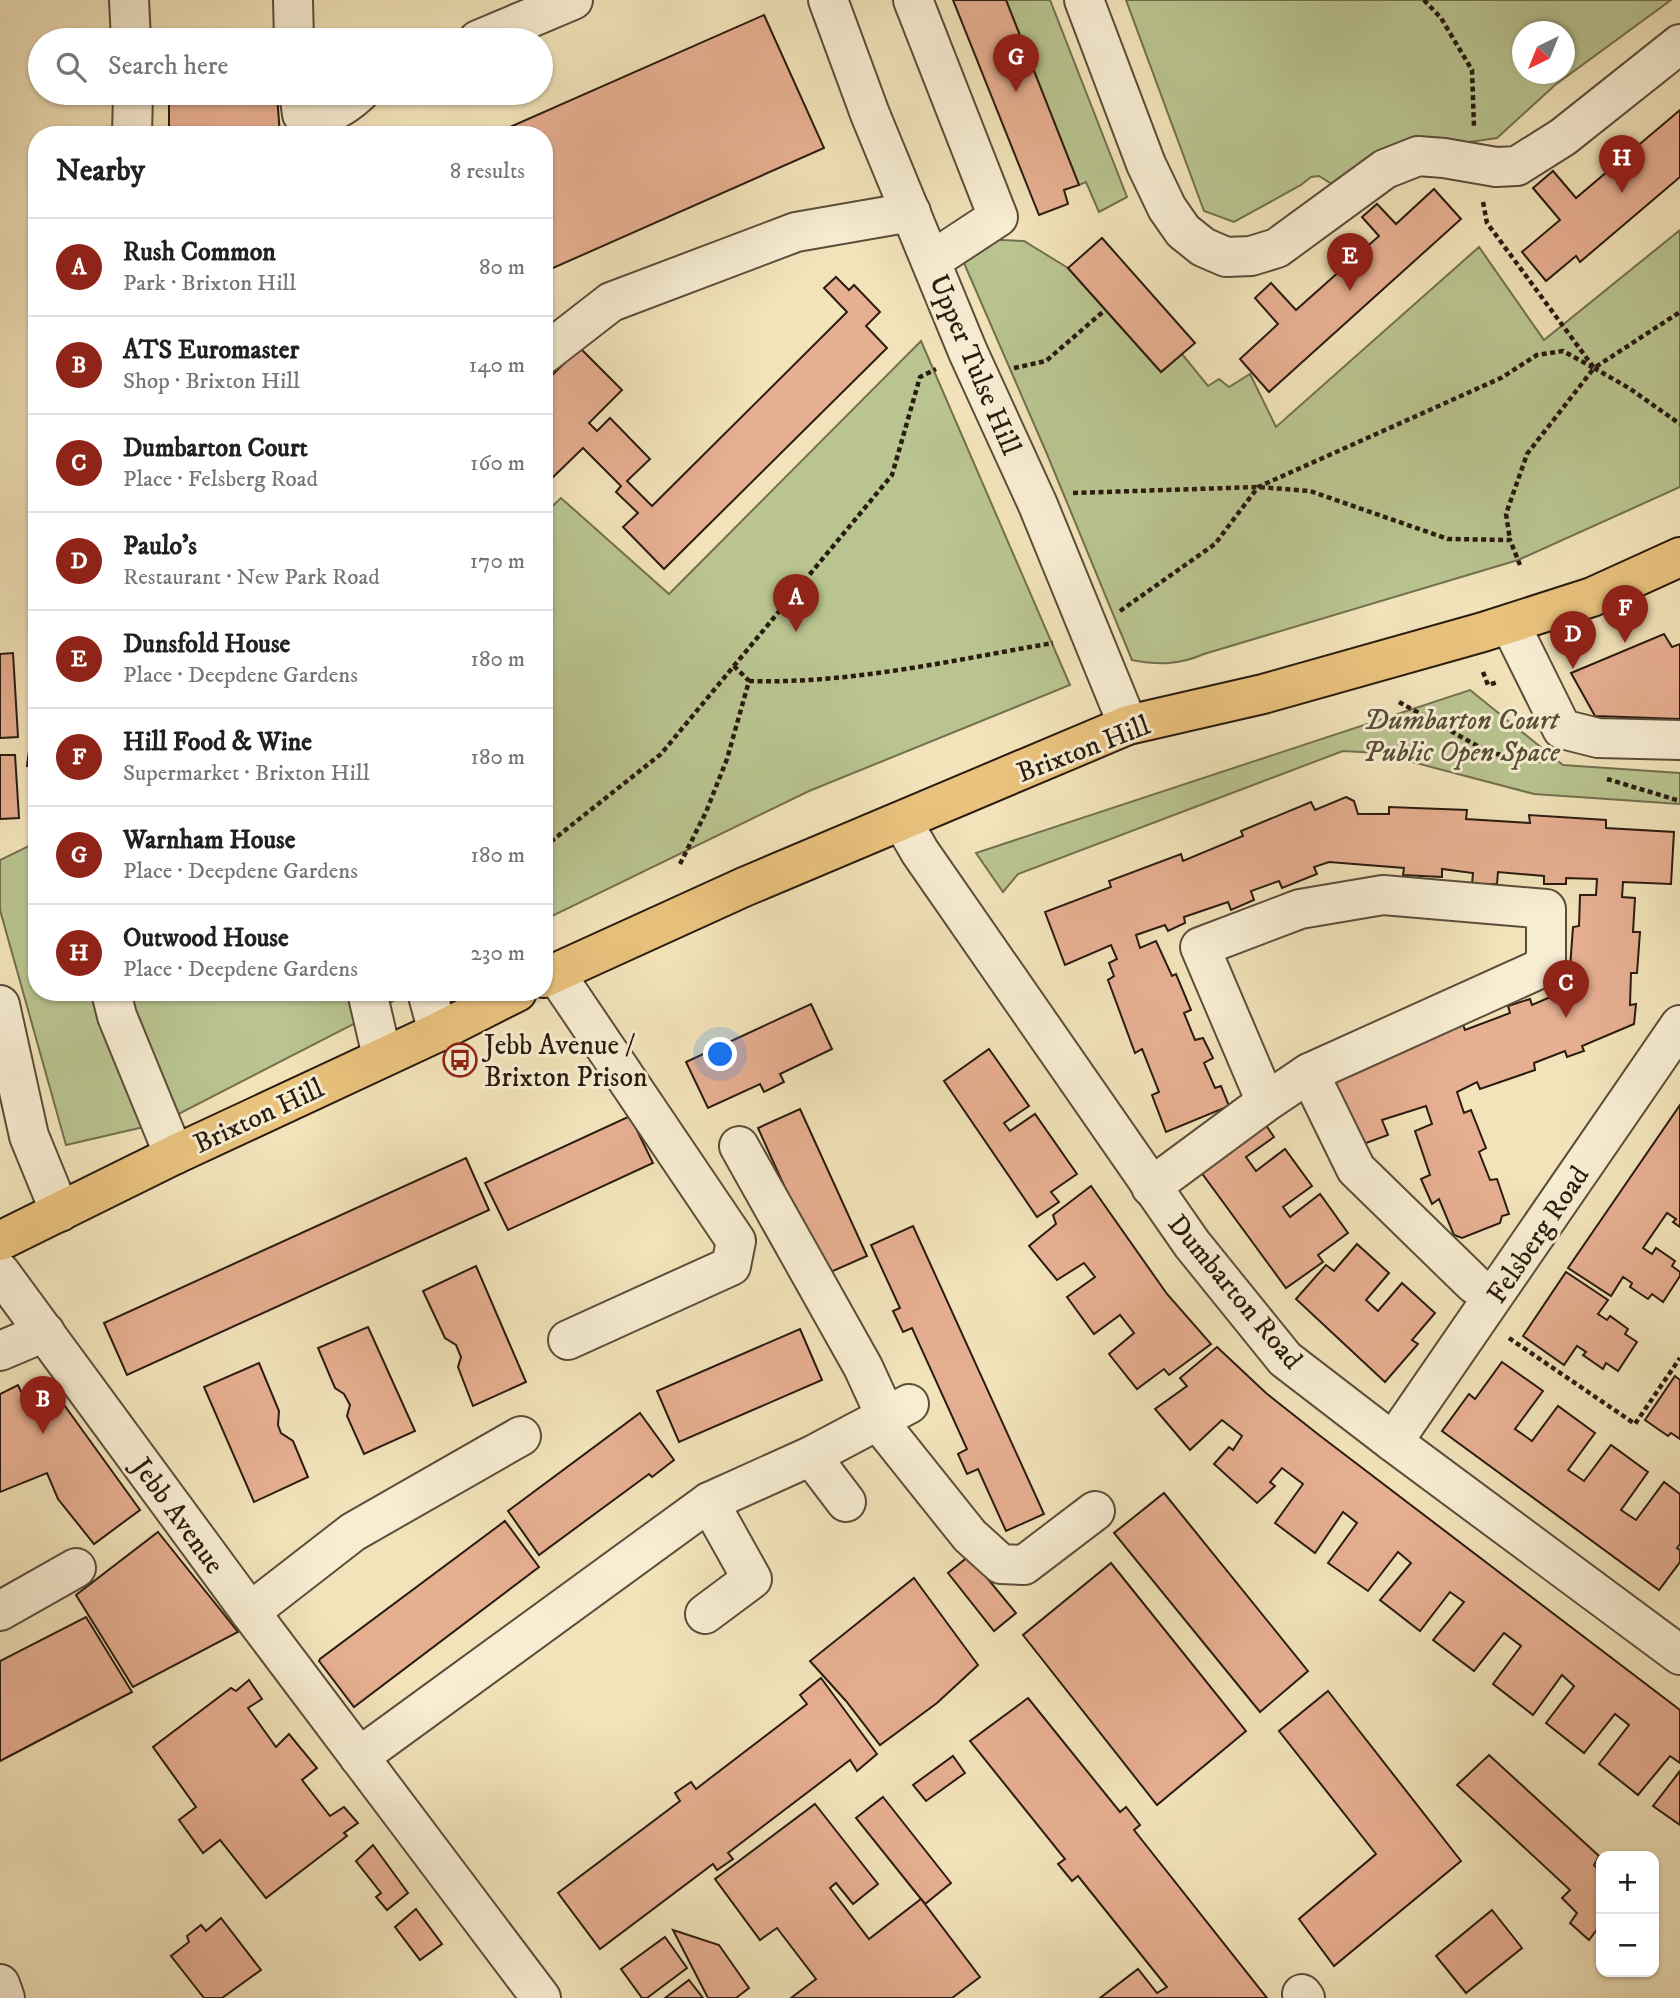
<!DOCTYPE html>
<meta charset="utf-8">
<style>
body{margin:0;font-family:"IM FELL DW Pica",serif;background:#f2f2f2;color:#202124}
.controls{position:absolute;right:21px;bottom:21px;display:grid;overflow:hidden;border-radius:14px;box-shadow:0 2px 5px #0004}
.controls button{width:63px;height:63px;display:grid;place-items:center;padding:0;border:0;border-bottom:2px solid #e0e0e0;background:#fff;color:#202124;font:35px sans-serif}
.compass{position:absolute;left:1512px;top:21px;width:63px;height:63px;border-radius:50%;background:#fff;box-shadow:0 2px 5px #0004;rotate:223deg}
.you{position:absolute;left:721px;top:1055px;width:24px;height:24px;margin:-18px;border:5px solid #fff;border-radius:50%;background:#1a73e8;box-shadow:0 0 0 10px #1a73e833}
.badge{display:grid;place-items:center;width:46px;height:46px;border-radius:50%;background:#8f2418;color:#fff;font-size:23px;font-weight:700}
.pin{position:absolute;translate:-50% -58px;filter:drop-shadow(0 2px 4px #0008)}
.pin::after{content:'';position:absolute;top:37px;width:24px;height:21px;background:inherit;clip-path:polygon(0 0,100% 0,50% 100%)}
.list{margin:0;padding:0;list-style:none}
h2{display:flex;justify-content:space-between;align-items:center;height:91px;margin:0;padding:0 28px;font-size:30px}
h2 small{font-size:23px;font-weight:400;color:#757577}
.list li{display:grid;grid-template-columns:46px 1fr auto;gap:21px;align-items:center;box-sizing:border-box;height:98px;padding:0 28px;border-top:2px solid #e0e0e0}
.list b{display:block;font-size:26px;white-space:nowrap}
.list p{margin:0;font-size:23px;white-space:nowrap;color:#757577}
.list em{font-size:23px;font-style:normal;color:#757577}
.icon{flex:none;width:38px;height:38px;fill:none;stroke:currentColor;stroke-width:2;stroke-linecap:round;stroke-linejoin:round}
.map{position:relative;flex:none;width:1680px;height:1998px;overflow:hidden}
.search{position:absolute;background:#fff;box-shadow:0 2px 5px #0004;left:28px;top:28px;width:525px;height:77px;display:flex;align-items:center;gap:18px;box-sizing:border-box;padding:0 24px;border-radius:38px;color:#757577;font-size:26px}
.panel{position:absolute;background:#fff;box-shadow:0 2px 5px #0004;left:28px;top:126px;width:525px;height:875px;border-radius:28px}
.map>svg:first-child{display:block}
.green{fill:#b9c490;stroke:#727050;stroke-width:2;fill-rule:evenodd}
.building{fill:#e7af92;stroke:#2a1b0f;stroke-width:2}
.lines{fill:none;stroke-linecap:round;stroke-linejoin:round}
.minor-casing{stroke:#5c4d3a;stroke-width:42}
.highway-casing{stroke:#2a1b0f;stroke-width:42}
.path{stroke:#2a1b0f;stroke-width:4.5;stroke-dasharray:5 3.5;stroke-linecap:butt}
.minor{stroke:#f7edd2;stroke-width:38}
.highway{stroke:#e9c27d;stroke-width:38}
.labels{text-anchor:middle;stroke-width:6;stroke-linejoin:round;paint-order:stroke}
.street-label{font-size:28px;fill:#2a1b0f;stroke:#f7edd2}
.park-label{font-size:28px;font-style:italic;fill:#554e36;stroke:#f7edd2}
.poi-label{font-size:28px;fill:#2a1b0f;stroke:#f7edd2;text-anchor:start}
</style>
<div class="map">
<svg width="1680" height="1998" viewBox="0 0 1680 1998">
<rect width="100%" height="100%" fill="#f2e3ba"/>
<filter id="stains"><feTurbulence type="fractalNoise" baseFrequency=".00286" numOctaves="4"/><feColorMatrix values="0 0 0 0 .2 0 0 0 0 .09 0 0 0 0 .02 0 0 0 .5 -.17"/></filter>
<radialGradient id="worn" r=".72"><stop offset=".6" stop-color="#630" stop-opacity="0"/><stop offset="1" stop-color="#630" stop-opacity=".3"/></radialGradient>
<g class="green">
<polygon points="1006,0 1050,0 1127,197 1099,212 1086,182 1079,185"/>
<path d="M1126,0h545l-116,85 -58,53 -34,5 -64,-1 -46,28 -18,16 -16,-10 -8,1 -10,8 -67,37 -30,-11zM1522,32h42v42h-42z"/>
<path d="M1680,230v257l-162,73 -314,94c-25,11 -46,11 -72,6l-85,-206 -83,-191 16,-24 44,2 44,27 93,104 21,-18 26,32 11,-7 10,8 21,-13 26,53 203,-180 65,93z"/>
<polygon points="921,341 1070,685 809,791 544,920 544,514 561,498 669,594"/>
<polygon points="1470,690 1563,765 1680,773 1680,804 1534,794 1378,753 1343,751 1018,874 1003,892 976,853"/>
<polygon points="37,842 37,992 400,992 401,996 373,1014 161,1123 66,1145 0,910 0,860"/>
</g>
<g class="building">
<polygon points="953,0 1006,0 1079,185 1064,190 1068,204 1039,215"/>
<polygon points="764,15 824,148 544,272 544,135 492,135"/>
<polygon points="277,95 280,135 169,135 169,101"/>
<polygon points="1680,110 1680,177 1580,262 1576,256 1546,281 1522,252 1560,220 1533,188 1553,171 1576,198"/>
<polygon points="1434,189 1461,219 1269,392 1240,359 1278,324 1255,298 1271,283 1296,310 1379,236 1362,217 1377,204 1396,224"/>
<polygon points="1102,238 1195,343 1161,372 1068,268"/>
<polygon points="836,277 849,290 854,285 880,312 866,326 887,348 664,569 623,527 638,513 616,492 621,486 583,448 544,486 544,383 580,348 622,390 589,423 597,431 610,418 650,459 627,481 652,506 847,312 824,288"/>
<polygon points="37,487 37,768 27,766 37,688 30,488"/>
<polygon points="1664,634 1672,647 1680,644 1680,719 1595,716 1571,673"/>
<polygon points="13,653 18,737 0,738 0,654"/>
<polygon points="0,755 15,755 19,818 0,819"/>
<polygon points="1346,797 1354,801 1358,814 1389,814 1389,807 1467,810 1466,819 1530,823 1529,815 1606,820 1606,828 1674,832 1671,884 1623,882 1622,897 1635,898 1633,932 1640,932 1637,973 1631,973 1630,1005 1636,1004 1634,1024 1582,1046 1584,1051 1567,1057 1565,1051 1534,1063 1535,1070 1480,1089 1477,1082 1457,1092 1464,1113 1471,1110 1486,1148 1479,1152 1490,1180 1497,1179 1509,1214 1502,1216 1500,1223 1462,1238 1454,1235 1439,1199 1432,1204 1421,1179 1430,1175 1415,1131 1432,1124 1426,1106 1382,1120 1388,1135 1358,1146 1331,1079 1462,1022 1465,1030 1510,1013 1508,1006 1530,999 1532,1005 1576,986 1577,970 1570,968 1573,927 1579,926 1580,895 1596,895 1597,879 1566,878 1566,884 1544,884 1544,876 1498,872 1497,884 1472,884 1473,873 1442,869 1442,877 1403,875 1404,868 1329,862 1314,867 1317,874 1282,888 1279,881 1251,891 1254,900 1231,910 1228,902 1184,917 1185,923 1168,931 1165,925 1136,935 1140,948 1156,941 1172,976 1176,974 1191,1010 1184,1013 1195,1040 1203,1038 1213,1058 1204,1063 1215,1088 1221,1086 1229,1106 1166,1132 1152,1095 1159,1092 1142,1049 1135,1053 1108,980 1114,976 1109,963 1117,959 1111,945 1065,965 1045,912 1111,887 1109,881 1181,854 1183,861 1243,836 1241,831 1311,802 1315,810"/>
<polygon points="811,1004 832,1049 780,1074 784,1082 764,1092 760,1084 708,1108 686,1062"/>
<polygon points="989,1049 1029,1106 1004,1123 1010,1131 1035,1114 1077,1174 1051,1192 1059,1202 1037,1217 944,1081"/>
<polygon points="1680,1105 1680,1227 1673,1222 1676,1219 1667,1213 1643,1248 1652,1254 1656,1248 1675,1261 1672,1266 1680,1272 1680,1276 1663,1302 1652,1294 1648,1299 1630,1287 1632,1283 1623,1277 1611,1296 1568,1268"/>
<polygon points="800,1109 867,1256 826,1274 780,1196 787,1192 758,1128"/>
<polygon points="630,1116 653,1163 508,1230 485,1183"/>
<polygon points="1263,1121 1274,1137 1246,1157 1256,1171 1285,1149 1312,1186 1283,1207 1290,1217 1320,1194 1348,1233 1318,1255 1323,1262 1286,1288 1198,1168"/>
<polygon points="466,1158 489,1210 127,1375 104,1323"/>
<polygon points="1091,1186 1167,1294 1211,1344 1169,1375 1164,1369 1137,1389 1109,1354 1134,1333 1120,1315 1094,1334 1067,1297 1095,1277 1084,1263 1057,1280 1029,1246 1056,1224 1053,1215"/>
<polygon points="913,1226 1044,1514 1006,1531 978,1469 967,1474 958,1454 967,1449 912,1328 903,1332 893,1311 900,1308 871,1245"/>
<polygon points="1357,1244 1389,1273 1366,1300 1378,1311 1402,1283 1435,1313 1412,1340 1418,1344 1385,1382 1296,1299 1326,1265 1334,1271"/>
<polygon points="476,1266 526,1382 473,1406 458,1367 461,1357 456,1345 445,1338 423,1291"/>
<polygon points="1566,1272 1608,1300 1598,1314 1607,1320 1610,1316 1628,1329 1625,1334 1637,1342 1618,1371 1606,1363 1603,1369 1583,1355 1586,1352 1577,1346 1564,1365 1523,1336"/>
<polygon points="368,1327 415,1431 364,1454 347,1416 350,1405 344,1394 335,1388 318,1348"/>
<polygon points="800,1329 822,1380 679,1442 657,1391"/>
<polygon points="1217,1347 1266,1393 1319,1435 1680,1710 1680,1763 1670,1756 1638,1795 1599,1764 1629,1725 1615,1714 1584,1753 1546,1723 1574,1686 1562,1675 1533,1715 1493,1684 1521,1646 1504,1633 1474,1671 1433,1640 1464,1602 1450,1592 1420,1631 1380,1600 1411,1563 1398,1552 1368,1591 1328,1563 1357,1523 1343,1512 1315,1553 1275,1523 1303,1484 1282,1468 1270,1482 1275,1486 1257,1503 1214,1464 1229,1447 1233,1450 1242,1436 1222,1420 1190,1450 1155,1409 1187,1386 1180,1378"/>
<polygon points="1502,1362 1543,1391 1515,1429 1532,1441 1558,1406 1595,1433 1568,1470 1584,1481 1611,1445 1648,1472 1621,1510 1636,1520 1664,1482 1680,1494 1680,1544 1677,1548 1680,1550 1680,1562 1659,1590 1442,1431 1469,1394 1475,1399"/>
<polygon points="259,1363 279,1411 278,1425 281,1433 293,1441 308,1477 254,1502 204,1387"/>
<polygon points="1675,1376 1680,1380 1680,1439 1671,1433 1668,1436 1645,1420"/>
<polygon points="49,1384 140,1510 94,1544 58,1499 47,1473 0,1492 0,1394 18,1385 23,1396"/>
<polygon points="640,1413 674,1460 652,1477 649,1474 539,1555 508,1511"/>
<polygon points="1164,1493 1308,1671 1260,1712 1114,1533"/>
<polygon points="505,1521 539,1567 354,1707 319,1661 320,1659"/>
<polygon points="158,1532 238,1632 133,1687 76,1595"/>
<polygon points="969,1556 1016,1613 994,1631 948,1573"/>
<polygon points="1111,1563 1246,1731 1157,1805 1023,1635"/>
<polygon points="914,1578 978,1665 937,1703 880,1745 846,1701 810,1661"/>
<polygon points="86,1617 132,1692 0,1761 0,1661"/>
<polygon points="821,1678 877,1754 857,1771 850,1760 728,1853 733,1859 717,1870 713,1864 600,1949 558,1893 680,1801 675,1793 691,1782 696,1789 807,1704 800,1695"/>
<polygon points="249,1680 262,1699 248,1708 276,1747 289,1734 317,1768 302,1780 330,1816 344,1807 358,1823 344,1833 347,1836 266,1898 220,1840 203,1853 179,1820 196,1807 153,1747 231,1688 236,1691"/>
<polygon points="1328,1691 1461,1861 1334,1966 1299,1919 1376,1854 1279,1731"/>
<polygon points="1028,1698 1120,1812 1126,1807 1140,1825 1134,1830 1267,1998 1100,1998 1138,1969 1157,1993 1167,1987 1078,1876 1072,1881 1058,1864 1065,1859 970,1741"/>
<polygon points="1489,1755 1599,1856 1594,1865 1601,1872 1601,1924 1589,1940 1570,1923 1577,1913 1562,1898 1570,1890 1457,1785"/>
<polygon points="953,1756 965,1773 926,1801 913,1785"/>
<polygon points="1680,1771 1680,1825 1653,1806"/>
<polygon points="883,1797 951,1883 925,1904 856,1818"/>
<polygon points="815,1804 878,1884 853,1904 836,1883 830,1888 869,1939 921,1899 980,1977 952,1998 791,1998 816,1979 777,1928 760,1940 715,1879"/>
<polygon points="373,1845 408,1893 387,1910 376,1897 381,1893 356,1861"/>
<polygon points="416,1909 442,1944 420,1960 395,1927"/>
<polygon points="1492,1910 1522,1948 1466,1993 1436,1956"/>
<polygon points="221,1918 261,1970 222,1998 204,1998 171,1956 189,1942 187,1936 201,1925 206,1931"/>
<polygon points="673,1930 719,1945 749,1988 736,1998 708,1998"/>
<polygon points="665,1937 687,1968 647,1998 642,1998 621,1969"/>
<polygon points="689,1980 703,1998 665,1998"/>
</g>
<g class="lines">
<defs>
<g id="minor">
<polyline points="129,0 131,40"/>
<polyline points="293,0 294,40"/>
<polyline points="828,0 870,114 968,352 1038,505 1128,725"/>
<polyline points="913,0 998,217 931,261"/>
<polyline points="1084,0 1146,164 1167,208 1183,231 1203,247 1226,257 1251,256 1277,248 1385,169 1418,156 1444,158 1496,167 1517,166 1563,137 1680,44"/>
<polyline points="478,40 573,0"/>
<path d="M299,93l3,21c28,1 37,-3 57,-21"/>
<polyline points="132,135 133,93"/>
<polyline points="544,354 611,302 796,232 911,212"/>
<polyline points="1510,624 1562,729 1598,738 1680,740"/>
<polyline points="902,821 920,852 1192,1244 1285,1359 1393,1442 1680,1655"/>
<polyline points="555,973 736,1241 731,1266 568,1340"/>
<polyline points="111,992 117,1016 174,1155"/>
<polyline points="367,992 382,1056"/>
<polyline points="427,992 438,1032"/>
<polyline points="0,1005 29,1136 60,1212"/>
<polyline points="1309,1073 1356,1169 1474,1284"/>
<polyline points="739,1146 863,1367 886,1417"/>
<polyline points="1151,1187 1266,1102 1309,1073 1546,966 1546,909 1383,895 1300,909 1200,947 1266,1102"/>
<polyline points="0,1272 250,1612 541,1998"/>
<polyline points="0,1351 45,1332"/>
<polyline points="878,1421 970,1536 1001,1564 1024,1565 1095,1511"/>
<polyline points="1393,1442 1680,1025"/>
<polyline points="811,1456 846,1502"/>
<polyline points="0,1611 76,1568"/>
<polyline points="250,1612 353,1532 521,1436"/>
<polyline points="705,1614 752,1579 709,1502"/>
<polyline points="359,1757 709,1502 811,1456 909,1404"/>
<polyline points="0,1984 5,1998"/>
<polyline points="1302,1994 1305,1998"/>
</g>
<g id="highway">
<polyline points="544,978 744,887 1128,725 1263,694 1483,632 1592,597 1680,557"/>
<polyline points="0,1241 174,1155 438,1032 517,992"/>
</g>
</defs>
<use href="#minor" class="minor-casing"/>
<use href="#highway" class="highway-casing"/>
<g class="path">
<polyline points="1424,0 1441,18 1472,70 1474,127"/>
<polyline points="1483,202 1487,223 1594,368 1527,454 1506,514 1510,540"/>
<polyline points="1014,368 1046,361 1105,310"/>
<polyline points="1594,368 1629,388 1680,424"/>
<polyline points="1073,493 1258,487 1310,491 1448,539 1510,540 1520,565"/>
<polyline points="1120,611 1215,544 1258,487 1501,378 1537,355 1563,351 1594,368 1680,312"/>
<polyline points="1483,672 1488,685 1498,682"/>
<path d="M749,681c103,3 204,-21 304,-38"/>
<polyline points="1399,702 1490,753 1542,761"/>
<polyline points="1607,779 1680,801"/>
<polyline points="544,847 661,754 892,475 920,377 936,369"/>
<polyline points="680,864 706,812 727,759 749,681 733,665"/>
<polyline points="1509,1338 1635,1424 1680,1358"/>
</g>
<use href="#minor" class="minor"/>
<use href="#highway" class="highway"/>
</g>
<defs>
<symbol id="bus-ring" viewBox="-11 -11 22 22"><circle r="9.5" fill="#f7edd2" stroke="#8f2418" stroke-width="1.5"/><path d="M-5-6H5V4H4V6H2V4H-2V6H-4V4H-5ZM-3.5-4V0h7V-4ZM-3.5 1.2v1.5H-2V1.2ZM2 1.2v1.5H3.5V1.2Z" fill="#8f2418"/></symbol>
</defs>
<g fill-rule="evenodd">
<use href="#bus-ring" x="441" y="1041" width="38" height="38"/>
</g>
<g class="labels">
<g class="street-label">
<text transform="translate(976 364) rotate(67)" y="10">Upper Tulse Hill</text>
<text transform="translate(1083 748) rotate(-21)" y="10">Brixton Hill</text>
<text transform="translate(258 1115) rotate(-25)" y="10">Brixton Hill</text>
<text transform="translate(1537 1234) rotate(-56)" y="10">Felsberg Road</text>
<text transform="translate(1236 1291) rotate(50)" y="10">Dumbarton Road</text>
<text transform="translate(179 1515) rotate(54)" y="10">Jebb Avenue</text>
</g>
<g class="park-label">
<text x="1461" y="729">Dumbarton Court<tspan x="1461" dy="32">Public Open Space</tspan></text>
</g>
<g class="poi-label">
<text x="484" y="1054">Jebb Avenue /<tspan x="484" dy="32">Brixton Prison</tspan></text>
</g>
</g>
<rect width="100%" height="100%" filter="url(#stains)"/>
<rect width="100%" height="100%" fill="url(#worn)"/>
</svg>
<div class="controls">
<button>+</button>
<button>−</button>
</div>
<svg class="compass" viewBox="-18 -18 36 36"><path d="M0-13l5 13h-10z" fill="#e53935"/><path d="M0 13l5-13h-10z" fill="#757577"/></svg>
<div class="you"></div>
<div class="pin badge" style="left:796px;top:632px">A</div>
<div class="pin badge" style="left:43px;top:1434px">B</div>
<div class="pin badge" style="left:1566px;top:1018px">C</div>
<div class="pin badge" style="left:1573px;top:669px">D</div>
<div class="pin badge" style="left:1350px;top:291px">E</div>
<div class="pin badge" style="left:1625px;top:643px">F</div>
<div class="pin badge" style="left:1016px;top:92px">G</div>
<div class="pin badge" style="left:1622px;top:193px">H</div>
<div class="search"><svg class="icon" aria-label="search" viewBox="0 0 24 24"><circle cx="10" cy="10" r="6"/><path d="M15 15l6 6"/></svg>Search here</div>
<section class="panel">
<h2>Nearby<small>8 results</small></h2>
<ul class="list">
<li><span class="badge">A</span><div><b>Rush Common</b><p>Park · Brixton Hill</p></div><em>80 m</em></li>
<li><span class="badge">B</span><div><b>ATS Euromaster</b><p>Shop · Brixton Hill</p></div><em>140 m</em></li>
<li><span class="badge">C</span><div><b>Dumbarton Court</b><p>Place · Felsberg Road</p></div><em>160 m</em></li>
<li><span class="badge">D</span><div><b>Paulo's</b><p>Restaurant · New Park Road</p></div><em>170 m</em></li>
<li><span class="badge">E</span><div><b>Dunsfold House</b><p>Place · Deepdene Gardens</p></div><em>180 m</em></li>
<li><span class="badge">F</span><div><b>Hill Food &amp; Wine</b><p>Supermarket · Brixton Hill</p></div><em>180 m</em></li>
<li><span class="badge">G</span><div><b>Warnham House</b><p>Place · Deepdene Gardens</p></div><em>180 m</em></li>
<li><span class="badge">H</span><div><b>Outwood House</b><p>Place · Deepdene Gardens</p></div><em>230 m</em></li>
</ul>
</section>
</div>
